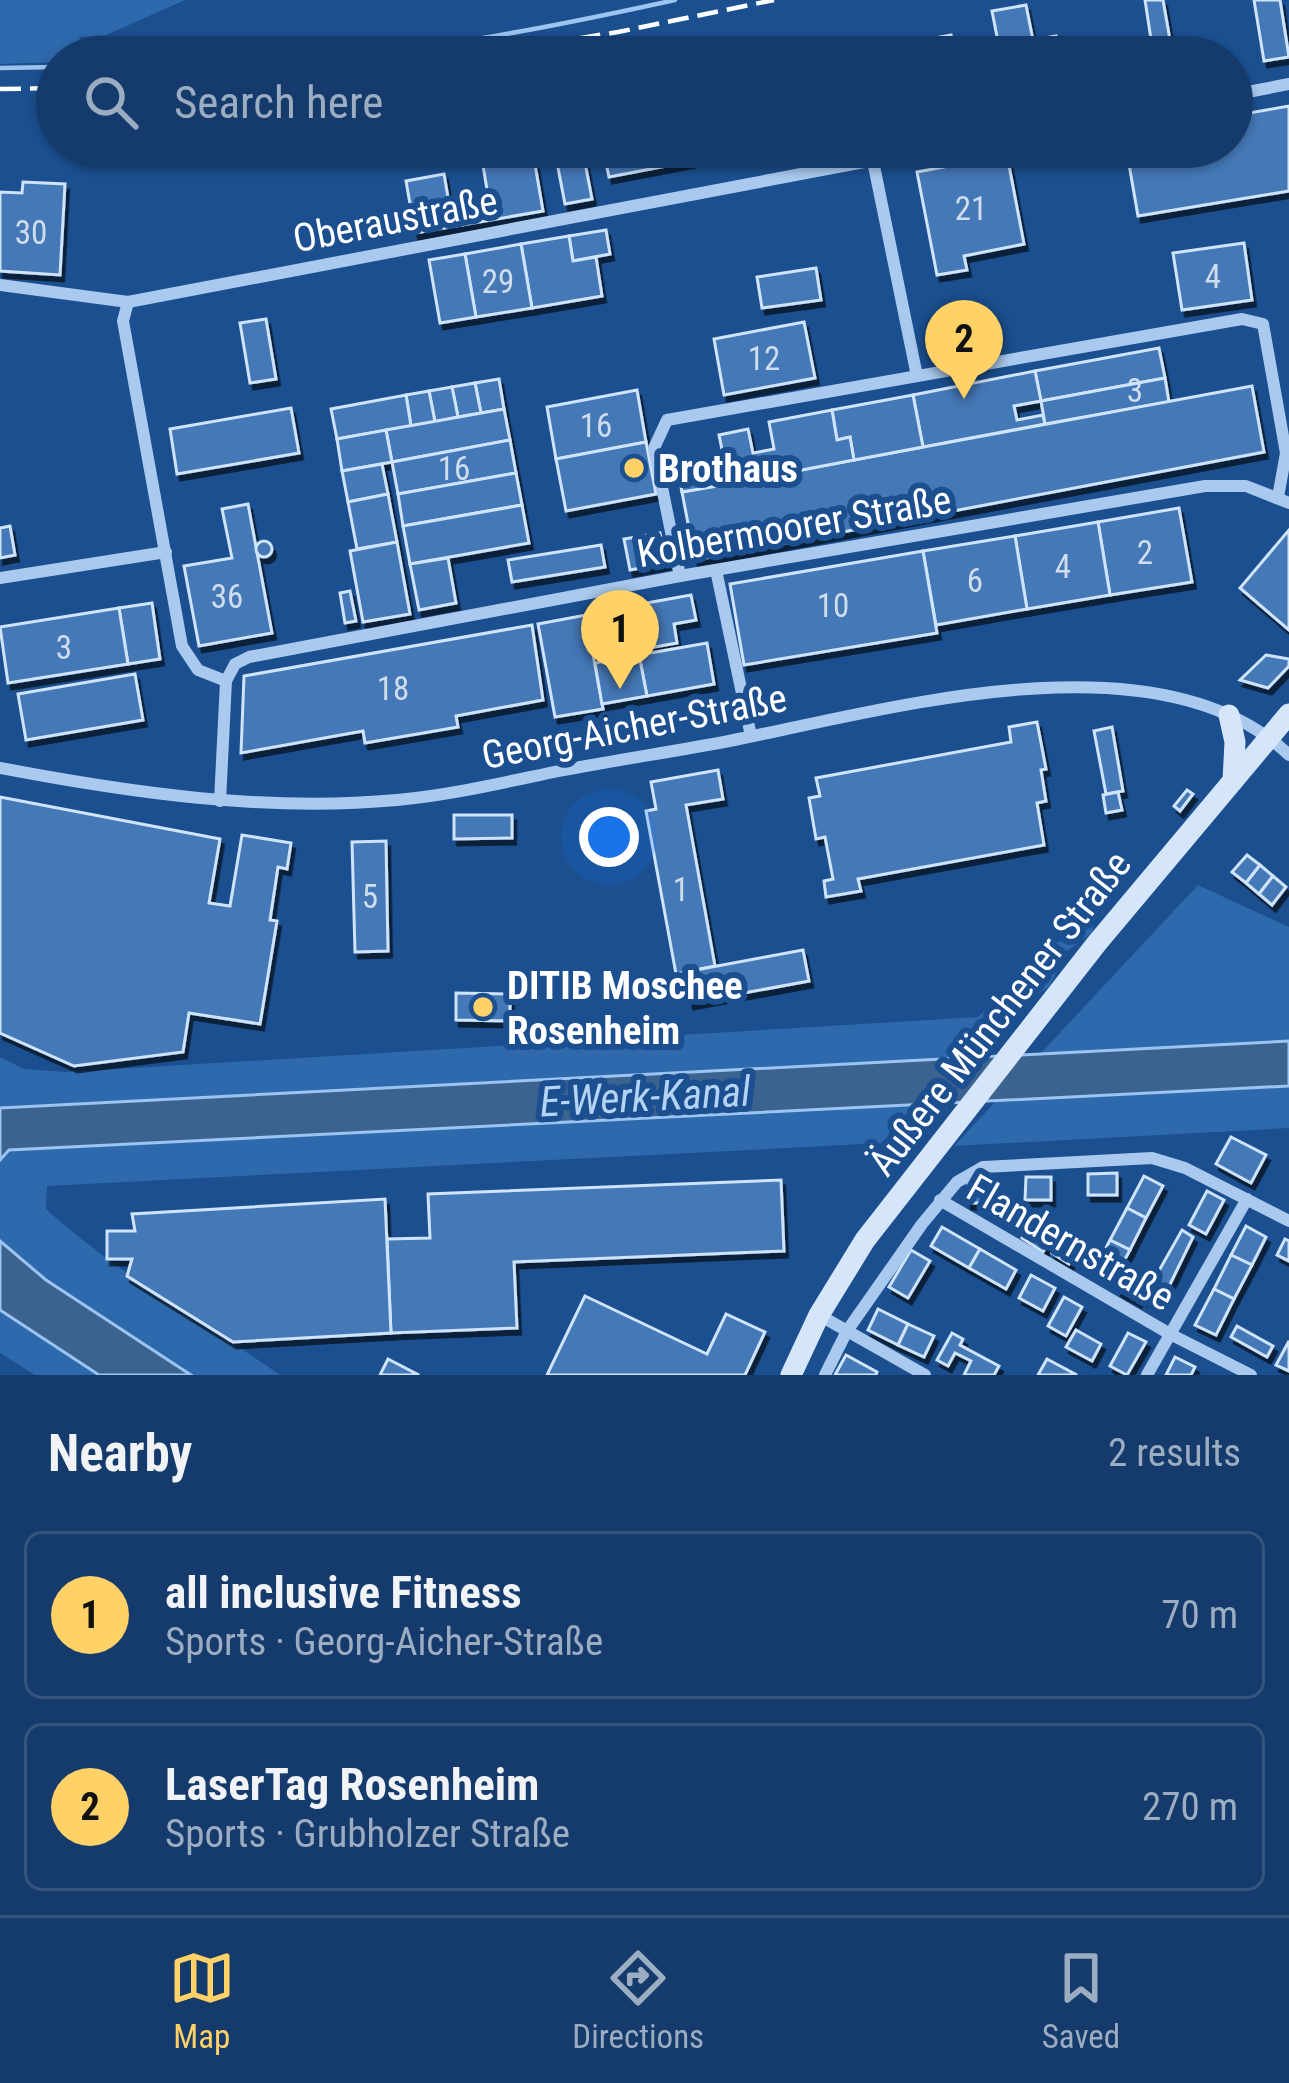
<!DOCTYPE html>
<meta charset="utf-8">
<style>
body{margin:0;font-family:"Roboto Condensed",sans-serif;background:#1d4271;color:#f1f3f6}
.you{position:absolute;left:609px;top:837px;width:42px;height:42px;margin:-30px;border:9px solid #fff;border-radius:50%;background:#1a73e8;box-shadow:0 0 0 18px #1a73e833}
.badge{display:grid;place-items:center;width:78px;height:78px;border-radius:50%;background:#ffd166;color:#111;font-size:39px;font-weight:700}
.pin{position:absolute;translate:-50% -99px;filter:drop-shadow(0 3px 6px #0008)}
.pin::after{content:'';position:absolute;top:63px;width:42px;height:36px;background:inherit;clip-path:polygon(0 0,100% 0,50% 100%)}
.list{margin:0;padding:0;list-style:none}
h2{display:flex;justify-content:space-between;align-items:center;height:156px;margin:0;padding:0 48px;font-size:51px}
h2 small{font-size:39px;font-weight:400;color:#9dadc1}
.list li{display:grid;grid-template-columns:78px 1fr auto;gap:36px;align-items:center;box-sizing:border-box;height:168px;margin:0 24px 24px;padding:0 24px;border:3px solid #33557e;border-radius:18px}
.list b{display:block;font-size:45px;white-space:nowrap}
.list p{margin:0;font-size:39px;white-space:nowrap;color:#9dadc1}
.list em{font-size:39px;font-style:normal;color:#9dadc1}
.icon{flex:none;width:66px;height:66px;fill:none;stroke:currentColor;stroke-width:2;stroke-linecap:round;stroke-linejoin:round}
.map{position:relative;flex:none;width:1289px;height:1375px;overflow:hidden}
.search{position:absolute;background:#143b6b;box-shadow:0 3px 9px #0004;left:36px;right:36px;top:36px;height:132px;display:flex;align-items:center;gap:30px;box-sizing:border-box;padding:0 42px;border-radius:66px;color:#9dadc1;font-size:45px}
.sheet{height:540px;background:#143b6b}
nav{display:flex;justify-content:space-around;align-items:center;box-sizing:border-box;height:168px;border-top:3px solid #33557e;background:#143b6b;font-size:33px;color:#9dadc1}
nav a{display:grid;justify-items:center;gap:6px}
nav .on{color:#ffd166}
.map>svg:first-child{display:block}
.green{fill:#2e69ad}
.water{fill:#3c6290;stroke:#9cc4f0;stroke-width:3}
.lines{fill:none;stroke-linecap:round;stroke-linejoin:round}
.stream{stroke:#9cc4f0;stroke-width:4.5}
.building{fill:#4478b7;stroke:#cfe3fa;stroke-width:3;filter:url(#shadow)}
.street{stroke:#a9c9ee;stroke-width:12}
.secondary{stroke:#d6e6fa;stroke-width:21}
.rail{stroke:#fff;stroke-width:4.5;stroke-dasharray:21 9;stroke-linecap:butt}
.poi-dot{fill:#ffd166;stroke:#1b4f8f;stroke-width:4.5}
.labels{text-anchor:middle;stroke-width:12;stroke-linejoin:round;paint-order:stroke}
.number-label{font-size:33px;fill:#d0dded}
.street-label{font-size:39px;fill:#fff;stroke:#1b4f8f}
.poi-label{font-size:39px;font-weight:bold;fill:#fff;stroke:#1b4f8f;text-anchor:start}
.water-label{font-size:42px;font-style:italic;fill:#b5d3f5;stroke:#1b4f8f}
</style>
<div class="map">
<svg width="1289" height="1375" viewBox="0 0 1289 1375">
<defs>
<filter id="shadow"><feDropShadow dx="3.5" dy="6" stdDeviation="0" flood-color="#0009"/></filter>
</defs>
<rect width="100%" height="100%" fill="#1b4f8f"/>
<g class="green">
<polygon points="0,0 185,0 106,35 80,37 74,57 57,57 57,62 0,64"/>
<polygon points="1198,885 1289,927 1289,1128 954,1146"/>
<path d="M1090,916l4,5 -2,12 -25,18 -18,36 -29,18 -5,9h7l-100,127 -875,45 -1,23c72,65 155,111 234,166h-245l-35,-22v-296l24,12 42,3 912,-55 72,-74 20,-3z"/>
</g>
<g class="water">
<polygon points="1289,1041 1289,1086 9,1150 0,1160 0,1108"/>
<polygon points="0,1241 46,1280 191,1375 99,1375 0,1310"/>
</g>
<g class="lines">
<g class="stream">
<path d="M316,57c122,-7 240,-31 359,-57"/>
<polyline points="0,68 57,67"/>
</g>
</g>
<g class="building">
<polygon points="1145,0 1163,0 1173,57 1143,57 1142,47 1152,46"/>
<polygon points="1254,0 1280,0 1289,57 1264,61"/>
<polygon points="1026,5 1033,40 1056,36 1060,57 1001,57 992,11"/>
<polygon points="951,35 954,57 874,57 873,49"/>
<polygon points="1289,106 1289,191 1138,216 1126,147 1232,147 1232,116"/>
<polygon points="480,147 532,147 543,211 415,233 406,181 444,174 450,209 489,202"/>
<polygon points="554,147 582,147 592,199 565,204"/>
<polygon points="711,147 713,157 609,177 603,149"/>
<polygon points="1007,155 1024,244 964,256 967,270 937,275 917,172"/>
<polygon points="23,182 65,184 60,275 0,271 0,192 22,193"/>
<polygon points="606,230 610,254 573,261 569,236"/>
<polygon points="569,236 573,261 596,257 602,296 532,308 521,244"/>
<polygon points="1244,243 1252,300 1182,310 1173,253"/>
<polygon points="521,244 532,308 476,317 465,254"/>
<polygon points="465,254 476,317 440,323 429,260"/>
<polygon points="816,268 821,300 762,308 757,277"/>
<polygon points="266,319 276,379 250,383 240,323"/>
<polygon points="804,322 815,378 724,395 714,339"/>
<polygon points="1159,348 1165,378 1041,401 1035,371"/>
<polygon points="1035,371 1041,401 1014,406 1017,420 1043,415 1045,424 923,447 913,395"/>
<polygon points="1165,378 1169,402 1045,424 1041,401"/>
<polygon points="499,379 504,409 481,413 475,383"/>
<polygon points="475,383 481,413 458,417 452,387"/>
<polygon points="1252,386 1264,452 695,560 682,492"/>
<polygon points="452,387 458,417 435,422 429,391"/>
<polygon points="637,390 646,442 556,459 547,407"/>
<polygon points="429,391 435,422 411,426 406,395"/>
<polygon points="406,395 411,426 337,439 331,409"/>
<polygon points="913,395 923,447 854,460 850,437 837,440 832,410"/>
<polygon points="291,408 299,453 177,474 170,429"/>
<polygon points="504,409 510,440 392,462 386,430"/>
<polygon points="832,410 837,440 850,437 854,460 729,484 719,435 748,429 753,453 774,449 769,422"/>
<polygon points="386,430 392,462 342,471 337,439"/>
<polygon points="510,440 516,473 398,494 392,462"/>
<polygon points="646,442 656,494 566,511 556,459"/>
<polygon points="724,458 729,484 682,492 677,467"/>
<polygon points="382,464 388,494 348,502 342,471"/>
<polygon points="516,473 522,505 403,526 398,494"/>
<polygon points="388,494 397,542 357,549 348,502"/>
<polygon points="248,504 272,633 199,646 184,566 232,558 222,509"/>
<polygon points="522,505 529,543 410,564 403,526"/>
<polygon points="1179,508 1192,582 1110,595 1098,522"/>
<polygon points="1098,522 1110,595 1027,609 1015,536"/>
<polygon points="10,526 15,555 0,558 0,528"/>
<polygon points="1289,530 1289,630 1240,588"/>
<polygon points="660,533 667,563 630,570 624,539"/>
<polygon points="1015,536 1027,609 936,625 923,551"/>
<circle cx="264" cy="549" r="8"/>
<polygon points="397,542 410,614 363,622 350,551"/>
<polygon points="601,545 605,567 512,582 508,560"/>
<polygon points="923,551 937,633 744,665 730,584"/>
<polygon points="448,558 456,603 419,610 410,564"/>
<polygon points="350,591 356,621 345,623 340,593"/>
<polygon points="691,595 696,620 674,624 677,643 649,648 641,604"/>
<polygon points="152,603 160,659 128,664 119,608"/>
<polygon points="119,608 128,664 8,683 0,627"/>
<polygon points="597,613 601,636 590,638 603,709 555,717 538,624"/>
<polygon points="532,625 543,700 456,716 458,727 365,743 363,731 241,753 244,676"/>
<polygon points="707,643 714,684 647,696 639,655"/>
<polygon points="639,655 647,696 602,704 595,663"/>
<polygon points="1266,655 1289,659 1289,666 1268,688 1240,680"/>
<polygon points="135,674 143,720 26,740 18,694"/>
<polygon points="1037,722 1046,769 1041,770 1046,801 1037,803 1044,845 858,879 861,891 826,897 824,881 833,879 825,837 816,839 809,798 820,796 816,778 1011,742 1009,727"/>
<polygon points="1112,727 1123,791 1106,794 1094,731"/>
<polygon points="718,770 723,799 686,805 715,966 676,974 646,811 656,809 651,782"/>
<polygon points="1187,790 1193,794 1180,811 1174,806"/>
<polygon points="1118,792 1122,810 1106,813 1103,795"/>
<polygon points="0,797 220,839 209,903 230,906 242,835 291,843 287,869 278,867 270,920 277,921 260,1024 189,1013 183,1052 74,1066 0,1033"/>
<polygon points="454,815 512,815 512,838 454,839"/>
<polygon points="386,841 388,951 355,952 352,842"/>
<polygon points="1247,855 1260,865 1246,883 1232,872"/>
<polygon points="1260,865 1273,876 1259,894 1246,883"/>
<polygon points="1273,876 1286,887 1272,905 1259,894"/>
<polygon points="803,950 809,981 690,1003 685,972"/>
<polygon points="456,993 510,994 510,1021 456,1020"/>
<polygon points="1231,1137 1266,1155 1251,1183 1216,1164"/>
<polygon points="1117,1173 1117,1195 1088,1195 1088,1174"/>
<polygon points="1144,1176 1163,1186 1146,1218 1127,1208"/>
<polygon points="1026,1177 1051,1177 1051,1200 1025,1200"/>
<polygon points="781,1180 784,1251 514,1262 517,1328 391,1333 387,1239 430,1238 428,1194"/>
<rect x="968" y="1181" width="26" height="22"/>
<polygon points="1207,1191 1224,1200 1206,1234 1189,1225"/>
<polygon points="385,1199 391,1333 233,1342 127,1276 132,1259 107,1259 107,1231 135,1231 132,1214"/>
<polygon points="1127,1208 1146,1218 1130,1250 1110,1240"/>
<polygon points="1034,1220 1055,1233 1043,1252 1022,1238"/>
<polygon points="1246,1226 1266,1237 1252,1265 1231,1255"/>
<polygon points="942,1227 980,1249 969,1268 931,1246"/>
<polygon points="1182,1230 1193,1237 1159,1307 1143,1299"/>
<polygon points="1066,1232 1083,1242 1069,1264 1052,1253"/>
<polygon points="1285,1239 1289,1241 1289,1261 1277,1255"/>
<polygon points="1110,1240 1130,1250 1113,1281 1094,1271"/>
<polygon points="980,1249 1016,1270 1006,1289 969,1268"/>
<polygon points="911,1250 930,1261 908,1298 889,1287"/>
<polygon points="1231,1255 1252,1265 1234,1299 1214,1289"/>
<polygon points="1031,1275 1055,1288 1043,1311 1019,1298"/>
<polygon points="1122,1282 1142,1292 1138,1301 1118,1290"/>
<polygon points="1214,1289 1234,1299 1216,1335 1195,1325"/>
<polygon points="585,1296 707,1354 726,1314 765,1332 745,1375 547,1375"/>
<polygon points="1064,1297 1082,1307 1066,1336 1048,1326"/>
<polygon points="878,1309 908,1324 898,1345 868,1330"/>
<polygon points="908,1324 934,1336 924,1357 898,1345"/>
<polygon points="1237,1326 1273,1346 1267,1357 1231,1337"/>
<polygon points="1076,1330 1101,1344 1092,1361 1066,1347"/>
<polygon points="952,1333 963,1339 960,1345 999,1366 994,1375 964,1375 971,1361 955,1353 948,1366 937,1360"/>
<polygon points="1128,1333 1146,1342 1127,1375 1110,1366"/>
<polygon points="1289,1341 1289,1371 1276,1365"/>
<polygon points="846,1355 877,1372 876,1375 835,1375"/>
<polygon points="1175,1357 1195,1367 1191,1375 1166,1375"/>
<polygon points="388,1359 419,1375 380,1375"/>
<polygon points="1047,1359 1077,1375 1038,1375"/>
</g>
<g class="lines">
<g class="street">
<polyline points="1232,95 1289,84"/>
<polyline points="873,161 917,376"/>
<polyline points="0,285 128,302 943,147"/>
<polyline points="128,302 123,321 182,646 198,670 226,681"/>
<polyline points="716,570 751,736"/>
<polyline points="680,576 654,448 667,420 1242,319 1263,324 1286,453 1278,497"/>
<polyline points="0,578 166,552"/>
<path d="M0,768c131,25 264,44 397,32 54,-5 109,-18 162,-29 56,-11 113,-19 170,-30 157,-31 430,-111 560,14"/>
<polyline points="220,801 226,681 235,664 249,657 680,576 1205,486 1246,486 1289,503"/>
<polyline points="940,1200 1170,1334 1251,1375"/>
<polyline points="819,1315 925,1375"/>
<polyline points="825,1375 847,1331 922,1224 957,1182 983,1167 1152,1158 1185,1168 1289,1221"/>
<polyline points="1147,1375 1247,1199"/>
</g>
<g class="secondary">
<polyline points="1229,715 1235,742 1233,781"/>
<polyline points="791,1375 819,1315 865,1240 1097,943 1289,714"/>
</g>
<g class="rail">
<polyline points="461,57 618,32 774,0"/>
<polyline points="0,89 57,88"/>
</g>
</g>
<g class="poi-dot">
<circle cx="634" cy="468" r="12"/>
<circle cx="483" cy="1007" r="12"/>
</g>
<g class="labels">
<g class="number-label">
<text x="971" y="220">21</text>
<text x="31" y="244">30</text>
<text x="1213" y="288">4</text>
<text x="498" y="293">29</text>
<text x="764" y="370">12</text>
<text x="1135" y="402">3</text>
<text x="596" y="437">16</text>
<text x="454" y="480">16</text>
<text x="1145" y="564">2</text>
<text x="1063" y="578">4</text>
<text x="975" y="592">6</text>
<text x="227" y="608">36</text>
<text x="833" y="617">10</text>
<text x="64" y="659">3</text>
<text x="393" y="700">18</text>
<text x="681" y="901">1</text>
<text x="370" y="908">5</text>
</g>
<g class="street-label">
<text transform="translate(395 219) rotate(-11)" y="14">Oberaustraße</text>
<text transform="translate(794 526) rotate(-10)" y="14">Kolbermoorer Straße</text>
<text transform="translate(634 726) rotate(-11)" y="14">Georg-Aicher-Straße</text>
<text transform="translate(999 1013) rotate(-52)" y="14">Äußere Münchener Straße</text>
<text transform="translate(1071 1242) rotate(30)" y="14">Flandernstraße</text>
</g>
<g class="poi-label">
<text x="658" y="482">Brothaus</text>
<text x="507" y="999">DITIB Moschee<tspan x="507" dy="45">Rosenheim</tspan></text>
</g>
<g class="water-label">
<text transform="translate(645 1096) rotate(-3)" y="15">E-Werk-Kanal</text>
</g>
</g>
</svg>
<div class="you"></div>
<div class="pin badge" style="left:620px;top:689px">1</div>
<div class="pin badge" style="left:964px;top:399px">2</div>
<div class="search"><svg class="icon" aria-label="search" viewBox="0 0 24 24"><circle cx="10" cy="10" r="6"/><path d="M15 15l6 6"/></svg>Search here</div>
</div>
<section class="sheet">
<h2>Nearby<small>2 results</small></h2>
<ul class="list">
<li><span class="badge">1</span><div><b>all inclusive Fitness</b><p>Sports · Georg-Aicher-Straße</p></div><em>70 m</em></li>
<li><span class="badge">2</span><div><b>LaserTag Rosenheim</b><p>Sports · Grubholzer Straße</p></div><em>270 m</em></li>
</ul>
</section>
<nav>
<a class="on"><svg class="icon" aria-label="map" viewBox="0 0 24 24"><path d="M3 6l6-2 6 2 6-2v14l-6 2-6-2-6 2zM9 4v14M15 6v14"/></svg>Map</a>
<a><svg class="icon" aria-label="directions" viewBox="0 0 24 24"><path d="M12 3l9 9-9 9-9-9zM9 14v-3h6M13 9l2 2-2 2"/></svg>Directions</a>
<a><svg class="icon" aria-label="saved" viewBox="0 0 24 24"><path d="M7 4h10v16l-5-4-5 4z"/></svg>Saved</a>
</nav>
